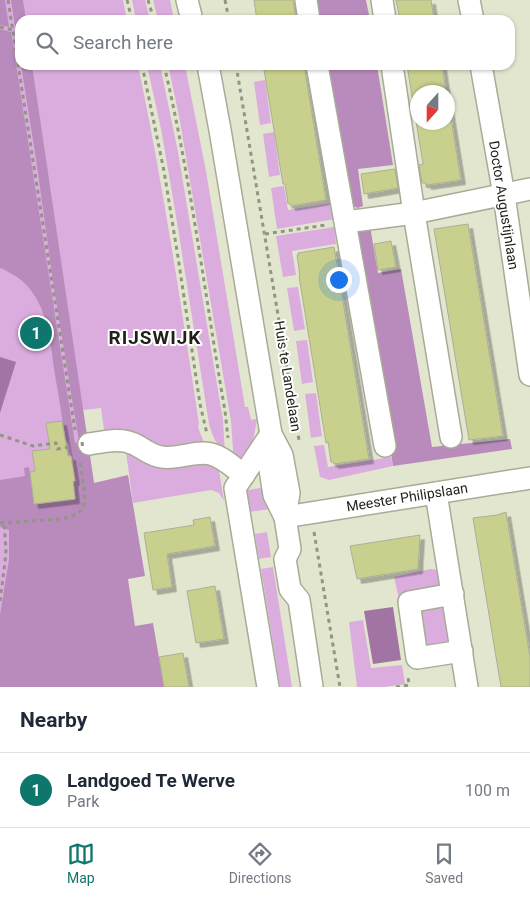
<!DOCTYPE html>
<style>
body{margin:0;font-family:Roboto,sans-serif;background:#f6f6f7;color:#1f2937}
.compass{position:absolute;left:410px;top:85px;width:45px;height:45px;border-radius:50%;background:#fff;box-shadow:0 1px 4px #0004;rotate:201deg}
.you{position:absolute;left:338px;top:279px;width:18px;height:18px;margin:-12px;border:4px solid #fff;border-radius:50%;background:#1a73e8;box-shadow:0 0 0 8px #1a73e833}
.badge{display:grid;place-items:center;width:32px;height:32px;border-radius:50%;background:#0f766e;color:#fff;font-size:16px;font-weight:700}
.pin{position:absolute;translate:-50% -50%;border:2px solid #fff;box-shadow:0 1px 5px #0006}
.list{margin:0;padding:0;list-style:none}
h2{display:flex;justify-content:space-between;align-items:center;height:65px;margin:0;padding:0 20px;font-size:21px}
h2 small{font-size:16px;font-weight:400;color:#747a83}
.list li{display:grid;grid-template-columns:32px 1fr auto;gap:15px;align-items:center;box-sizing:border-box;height:75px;padding:0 20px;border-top:1px solid #e0e1e3}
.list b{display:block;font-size:19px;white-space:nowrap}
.list p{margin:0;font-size:16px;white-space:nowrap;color:#747a83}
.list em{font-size:16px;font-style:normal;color:#747a83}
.icon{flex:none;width:28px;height:28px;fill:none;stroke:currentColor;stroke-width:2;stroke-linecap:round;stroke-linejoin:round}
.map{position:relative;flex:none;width:530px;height:687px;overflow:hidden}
.search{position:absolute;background:#fff;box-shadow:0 1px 4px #0004;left:15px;right:15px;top:15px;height:55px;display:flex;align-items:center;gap:12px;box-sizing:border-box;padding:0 18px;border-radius:15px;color:#747a83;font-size:19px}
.sheet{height:140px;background:#fff}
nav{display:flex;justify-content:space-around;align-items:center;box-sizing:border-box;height:70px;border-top:1px solid #e0e1e3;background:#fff;font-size:14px;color:#747a83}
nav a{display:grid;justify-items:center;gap:2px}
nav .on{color:#0f766e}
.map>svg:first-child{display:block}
.green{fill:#dbadde}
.forest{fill:#b98bbc}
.water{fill:#a174a4}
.building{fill:#c9cf8c;stroke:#acaf99;filter:url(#shadow)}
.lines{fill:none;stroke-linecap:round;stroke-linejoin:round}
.minor-casing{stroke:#a9ab96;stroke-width:24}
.path{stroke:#939584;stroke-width:3;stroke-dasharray:4 4;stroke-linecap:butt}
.minor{stroke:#fff;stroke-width:21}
.path-bridge{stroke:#939584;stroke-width:3;stroke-dasharray:4 4;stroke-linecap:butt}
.labels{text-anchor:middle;stroke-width:4;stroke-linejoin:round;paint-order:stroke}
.street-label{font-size:14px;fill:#1f2017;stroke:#fff}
.district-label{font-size:19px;font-weight:bold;letter-spacing:1px;fill:#1f2017;stroke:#fff}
</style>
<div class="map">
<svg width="530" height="687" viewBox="0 0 530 687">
<defs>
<filter id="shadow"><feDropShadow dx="4.5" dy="4.5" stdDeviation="0" flood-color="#0004"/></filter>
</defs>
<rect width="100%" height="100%" fill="#e3e6cf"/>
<g class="green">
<path d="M0,0h123l4,20h-107v45h118c25,119 43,239 61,359l-1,1 1,5 7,17 -27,5 -74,-15 -4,-29 -18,2 11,73 -94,166z"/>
<polygon points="132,0 145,0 150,20 136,20"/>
<polygon points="153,0 170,0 174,20 158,20"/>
<path d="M147,65h13l18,87 45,268 2,34c-8,-9 -13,-18 -16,-30l-33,-208 -15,-87z"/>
<path d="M168,65h17l21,106 39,236h3l3,13 4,-1 2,1c-4,20 -4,34 -23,44l-3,-43 -52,-305z"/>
<polygon points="265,80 271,123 260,125 254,82"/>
<polygon points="274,132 280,175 269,177 263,134"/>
<polygon points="284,186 288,210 332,203 335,219 277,229 271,188"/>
<polygon points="334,227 336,244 292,251 296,275 283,277 276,236"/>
<polygon points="298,287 305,329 294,331 287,288"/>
<polygon points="307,340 313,382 302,384 296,341"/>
<polygon points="316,393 322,436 311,438 305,394"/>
<polygon points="125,445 175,462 218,464 224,501 219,493 211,490 133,503"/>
<polygon points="324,445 328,467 391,457 393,466 329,480 320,477 314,446"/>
<polygon points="268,487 271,509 249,512 247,490"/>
<polygon points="267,532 271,557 259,559 255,534"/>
<polygon points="273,567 292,687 280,687 261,569"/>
<polygon points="430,569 438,570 442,591 399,599 394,577"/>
<polygon points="443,603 454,643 423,647 417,611"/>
<polygon points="363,620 371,668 402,665 405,684 384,687 357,687 349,622"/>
</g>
<g class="forest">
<polygon points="0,0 5,0 9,27 0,25"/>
<polygon points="11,0 23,0 26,20 20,20 20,59"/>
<polygon points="317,0 366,0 370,20 320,20"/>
<path d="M0,29l11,3 64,411 4,-1 -25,-154 -18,-129 -15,-94h11l62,418 34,-8 17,101 -17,3 7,47 18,-3 11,64h-164v-72l9,-56v-29l-9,-3v-47l25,-4 -1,-8 5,-1 5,37 41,-5 -2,-18 2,-1 -6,-36 -4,-5c-3,-21 -6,-43 -10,-64 -5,-35 -7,-76 -38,-98 -6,-3 -11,-7 -17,-9z"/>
<polygon points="328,65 377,65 393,165 358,169 363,206 358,208 350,205"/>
<polygon points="370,226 378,273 401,269 432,447 510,439 512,449 393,466 356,234 357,229"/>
</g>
<g class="water">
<polygon points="0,357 16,362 0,413"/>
<polygon points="393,607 401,660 373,664 364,611"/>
</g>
<g class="building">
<polygon points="254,0 293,0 296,20 257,20"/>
<polygon points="396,0 431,0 434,20 400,20"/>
<polygon points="267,65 304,65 326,200 291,206 290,203 288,204 285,184 283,184 264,70 268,69"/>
<polygon points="407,65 442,65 446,92 418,92 418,122 448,122 448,100 461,180 427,185 426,183 422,183 419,165 423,164"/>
<polygon points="395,169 398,188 364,194 361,174"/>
<polygon points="468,224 503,436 469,440 434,229"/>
<polygon points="391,241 396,267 378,270 374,244"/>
<polygon points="334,247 369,459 334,464 333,462 331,462 328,442 326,443 299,276 300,276 297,255 299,255 298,253"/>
<polygon points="62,421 68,456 71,456 75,481 73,481 75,499 34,504 30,472 35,471 32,451 50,449 46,423"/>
<polygon points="506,512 530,657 530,687 501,687 473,518 497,515"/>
<polygon points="210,517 215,546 167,554 172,587 153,590 144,533 194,525 193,520"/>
<polygon points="420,535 418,569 357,579 350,546"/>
<polygon points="215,586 224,639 196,643 187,591"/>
<polygon points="183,653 189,687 164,687 159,657"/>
</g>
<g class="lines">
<defs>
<g id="minor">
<polyline points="187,0 192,20"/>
<polyline points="306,0 309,20"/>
<polyline points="382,0 385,20"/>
<polyline points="469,0 473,20"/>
<polyline points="208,65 220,130 271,434 282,455 289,493 285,517"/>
<polyline points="317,65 385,446"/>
<polyline points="392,65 414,213 451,437"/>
<polyline points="481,65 504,195 530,375"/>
<polyline points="346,222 414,213 530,189"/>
<polyline points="271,437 268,457 274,495 285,517 290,549 285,559 290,589 299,600 312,687"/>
<path d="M89,444c14,-2 31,-7 45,0 9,4 17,12 28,13 16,3 33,-7 49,-3 12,3 23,14 33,21"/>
<polyline points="436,493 467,687"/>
<polyline points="285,517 530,478"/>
<polyline points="453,594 409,602 417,658 462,651"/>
<polyline points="268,687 235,488 271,434"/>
</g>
</defs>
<use href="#minor" class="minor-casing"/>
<g class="path">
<polyline points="8,0 75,430"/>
<polyline points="127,0 132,20"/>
<polyline points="148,0 154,20"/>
<polyline points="225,0 229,20"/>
<polyline points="0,27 13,30"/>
<polyline points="142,65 164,171 178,257 200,404 207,434"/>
<path d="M164,65c27,114 41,231 61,346l3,27"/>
<polyline points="236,65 299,440"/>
<polyline points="265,234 326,225"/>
<polyline points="0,435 33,446 56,443 57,449 71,447"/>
<path d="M0,523l61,-4c20,-4 26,-9 23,-30 -1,-9 -3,-18 -4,-28"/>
<polyline points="314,532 340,687"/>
<polyline points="0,601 5,562 6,550 4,523"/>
<polyline points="396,687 409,685 408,677"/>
</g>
<use href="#minor" class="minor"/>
<polyline class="path-bridge" points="82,442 83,449"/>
</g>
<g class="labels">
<g class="street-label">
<text transform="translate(504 205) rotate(81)" y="5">Doctor Augustijnlaan</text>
<text transform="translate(288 376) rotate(81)" y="5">Huis te Landelaan</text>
<text transform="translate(407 497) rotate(-9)" y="5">Meester Philipslaan</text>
</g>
<g class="district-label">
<text x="155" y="344">RIJSWIJK</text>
</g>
</g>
</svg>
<svg class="compass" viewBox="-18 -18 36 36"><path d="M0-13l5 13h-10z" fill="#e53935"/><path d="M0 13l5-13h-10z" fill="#747a83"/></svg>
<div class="you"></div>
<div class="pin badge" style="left:36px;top:333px">1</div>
<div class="search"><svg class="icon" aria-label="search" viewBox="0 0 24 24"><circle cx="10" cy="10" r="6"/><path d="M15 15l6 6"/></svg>Search here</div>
</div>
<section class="sheet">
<h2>Nearby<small></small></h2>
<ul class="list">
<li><span class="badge">1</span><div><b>Landgoed Te Werve</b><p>Park</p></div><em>100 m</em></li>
</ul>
</section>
<nav>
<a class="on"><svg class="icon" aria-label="map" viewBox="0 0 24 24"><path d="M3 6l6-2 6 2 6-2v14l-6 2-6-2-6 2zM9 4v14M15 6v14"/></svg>Map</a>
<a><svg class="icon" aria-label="directions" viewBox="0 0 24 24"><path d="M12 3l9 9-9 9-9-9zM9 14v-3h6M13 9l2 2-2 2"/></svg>Directions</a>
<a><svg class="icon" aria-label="saved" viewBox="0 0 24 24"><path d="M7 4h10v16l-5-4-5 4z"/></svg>Saved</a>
</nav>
